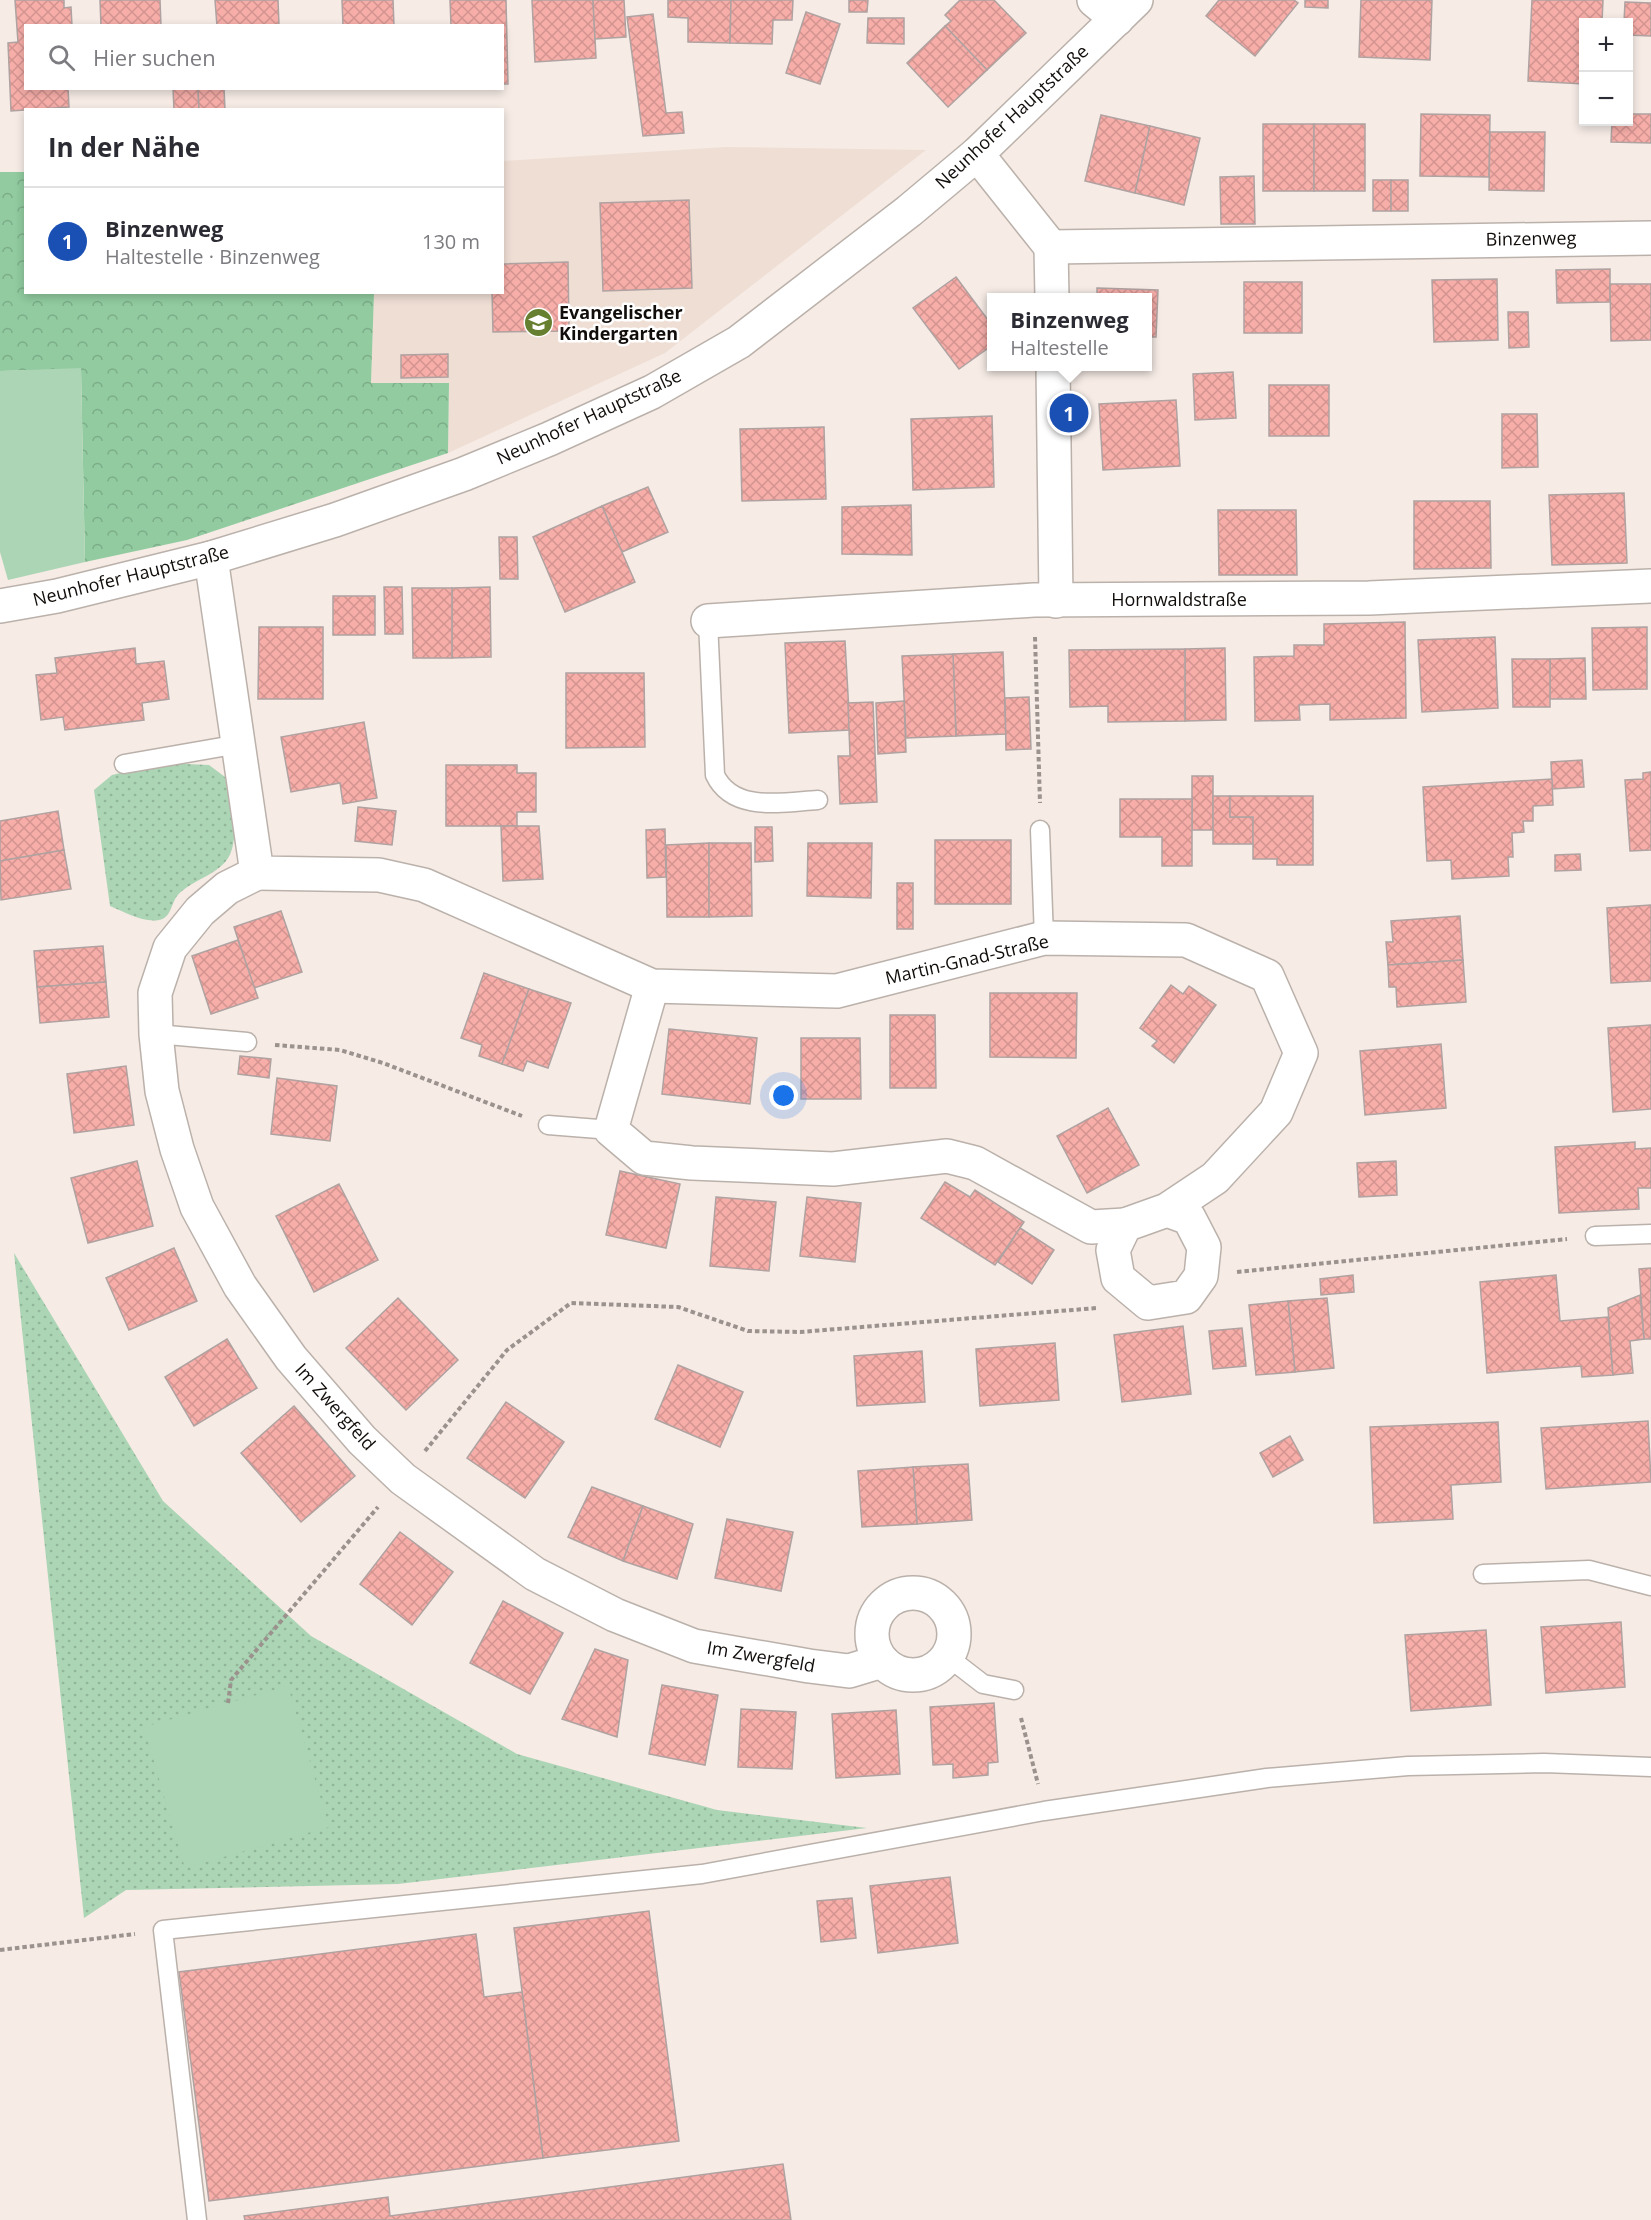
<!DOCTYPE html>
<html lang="de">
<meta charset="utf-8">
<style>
body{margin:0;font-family:"Open Sans",sans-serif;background:#f7f7f7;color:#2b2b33}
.controls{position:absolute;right:18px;top:18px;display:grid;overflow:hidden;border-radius:0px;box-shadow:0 3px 9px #0003}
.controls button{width:54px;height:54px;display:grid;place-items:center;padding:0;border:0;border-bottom:2px solid #e1e1e2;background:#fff;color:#2b2b33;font:30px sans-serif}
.you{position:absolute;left:784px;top:1096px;width:21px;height:21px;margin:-15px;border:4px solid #fff;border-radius:50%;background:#1a73e8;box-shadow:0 0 0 9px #1a73e833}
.badge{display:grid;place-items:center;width:39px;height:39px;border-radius:50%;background:#7c3aed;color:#fff;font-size:20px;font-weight:700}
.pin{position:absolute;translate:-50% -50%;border:3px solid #fff;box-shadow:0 2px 6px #0006}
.popup{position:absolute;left:987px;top:293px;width:165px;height:78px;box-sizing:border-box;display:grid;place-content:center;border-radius:0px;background:#fff;filter:drop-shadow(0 2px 4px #0005);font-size:20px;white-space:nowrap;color:#7c7c81}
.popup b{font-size:22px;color:#2b2b33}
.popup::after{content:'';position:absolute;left:50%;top:100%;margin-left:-12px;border:12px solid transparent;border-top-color:#fff}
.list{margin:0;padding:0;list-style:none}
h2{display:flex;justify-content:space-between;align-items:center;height:78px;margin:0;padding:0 24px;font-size:26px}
h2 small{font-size:20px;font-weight:400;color:#7c7c81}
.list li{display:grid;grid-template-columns:39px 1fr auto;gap:18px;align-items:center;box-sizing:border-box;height:108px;padding:0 24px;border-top:2px solid #e1e1e2}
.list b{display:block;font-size:22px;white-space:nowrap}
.list p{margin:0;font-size:20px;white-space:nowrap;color:#7c7c81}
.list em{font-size:20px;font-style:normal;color:#7c7c81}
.icon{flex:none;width:33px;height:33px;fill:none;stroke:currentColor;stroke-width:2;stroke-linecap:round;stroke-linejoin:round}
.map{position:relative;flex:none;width:1651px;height:2220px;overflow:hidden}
.search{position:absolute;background:#fff;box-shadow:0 3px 9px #0003;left:24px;top:24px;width:480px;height:66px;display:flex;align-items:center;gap:15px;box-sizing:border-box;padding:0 21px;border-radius:0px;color:#7c7c81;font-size:22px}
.panel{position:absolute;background:#fff;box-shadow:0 3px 9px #0003;left:24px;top:108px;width:480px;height:186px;border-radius:0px}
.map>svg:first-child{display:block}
.built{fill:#efded4}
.grass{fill:url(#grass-dots)}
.forest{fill:url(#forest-crowns)}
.park{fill:#abd5b4}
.building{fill:url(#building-cross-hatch);stroke:#afa2a1;stroke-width:1.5}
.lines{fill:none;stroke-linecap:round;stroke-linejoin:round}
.lane-casing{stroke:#bbb1ab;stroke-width:21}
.street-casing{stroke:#bbb1ab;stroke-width:36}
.secondary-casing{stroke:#bbb1ab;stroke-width:36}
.path{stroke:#9b928e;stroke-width:4;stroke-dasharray:4.5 3;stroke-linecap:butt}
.lane{stroke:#fff;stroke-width:18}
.street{stroke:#fff;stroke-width:33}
.secondary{stroke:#fff;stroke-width:33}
.labels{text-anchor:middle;stroke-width:5;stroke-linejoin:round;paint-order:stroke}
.street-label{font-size:18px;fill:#110d0b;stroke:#fff}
.poi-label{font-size:18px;font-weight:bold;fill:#110d0b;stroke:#fff;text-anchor:start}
</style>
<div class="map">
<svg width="1651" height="2220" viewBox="0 0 1651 2220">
<defs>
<pattern id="grass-dots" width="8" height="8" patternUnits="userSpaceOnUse" patternTransform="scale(1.5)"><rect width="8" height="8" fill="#abd5b4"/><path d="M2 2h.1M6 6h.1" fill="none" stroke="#92b699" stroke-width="1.8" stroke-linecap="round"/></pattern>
<pattern id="forest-crowns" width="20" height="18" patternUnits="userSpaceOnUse" patternTransform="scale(1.5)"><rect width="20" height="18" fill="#91cb9f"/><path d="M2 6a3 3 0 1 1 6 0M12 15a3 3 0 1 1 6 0" fill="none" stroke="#7cad88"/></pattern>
<pattern id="building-cross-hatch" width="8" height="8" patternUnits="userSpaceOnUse" patternTransform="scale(1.5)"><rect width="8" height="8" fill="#f7aea9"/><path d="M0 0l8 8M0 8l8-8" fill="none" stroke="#d39490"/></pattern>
</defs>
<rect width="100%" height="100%" fill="#f6ebe5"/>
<polygon class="built" points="726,147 926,150 665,353 448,453 449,383 371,383 374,293 502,292 503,161"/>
<g class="grass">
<path d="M163,763l46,2 16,12c4,23 14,49 7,72 -7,26 -40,29 -55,47 -6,8 -6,22 -18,24 -16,3 -34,-8 -49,-14l-16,-116 18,-15z"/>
<polygon points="14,1253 163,1501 311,1636 517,1754 717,1810 867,1828 398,1884 126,1890 84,1918"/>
</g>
<polygon class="forest" points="0,172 25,172 26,292 374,293 371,383 449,383 448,453 187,540 85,562 81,369 0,371"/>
<g class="park">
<polygon points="81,368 85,562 8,580 0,552 0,371"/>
<polygon points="288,1686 329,1827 185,1868 144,1727"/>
</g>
<g class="building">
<polygon points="15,0 64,0 64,8 71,7 72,26 26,26 26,88 68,88 69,107 11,111 8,43 18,42"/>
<polygon points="100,0 160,0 161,26 101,26"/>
<polygon points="215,0 278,0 279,25 217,26"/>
<polygon points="342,0 393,0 394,26 343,26"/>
<polygon points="450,0 506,0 508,84 502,84 502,26 451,26"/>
<polygon points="532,0 593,0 596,58 535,62"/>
<polygon points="593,0 624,0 626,37 595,39"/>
<polygon points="668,0 731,0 730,43 688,42 688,18 668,17"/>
<polygon points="731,0 793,0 792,20 773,20 772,44 730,43"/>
<polygon points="849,0 868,0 867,12 849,12"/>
<polygon points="960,0 994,0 1026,33 987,70 945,26 951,21 945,15"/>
<polygon points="1219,0 1294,0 1298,3 1255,56 1206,16"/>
<polygon points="1305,0 1328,0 1328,8 1305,7"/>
<polygon points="1361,0 1432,0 1430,60 1359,57"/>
<polygon points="1532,0 1603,0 1602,22 1584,22 1584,84 1528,81"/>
<polygon points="1625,2 1651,3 1651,36 1628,35 1628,22 1624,22"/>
<polygon points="806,12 840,24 820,84 786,73"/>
<polygon points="653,14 666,113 682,112 684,133 643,136 627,17"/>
<polygon points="868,18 904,18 904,44 867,43"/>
<polygon points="945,26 987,70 948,107 907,63"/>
<polygon points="173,88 198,88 199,110 174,110"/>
<polygon points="198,88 224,88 225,110 199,110"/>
<polygon points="1421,114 1490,115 1489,177 1420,176"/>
<polygon points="1628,114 1651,114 1651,143 1611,142 1612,122 1628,122"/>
<polygon points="1101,115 1150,126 1135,193 1085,181"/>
<rect x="1263" y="124" width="51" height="67"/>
<rect x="1314" y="124" width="51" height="67"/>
<polygon points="1150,126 1200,138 1184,205 1135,193"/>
<polygon points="1490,132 1545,132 1544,191 1489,190"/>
<polygon points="1254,176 1255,224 1221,224 1220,177"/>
<rect x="1373" y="180" width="18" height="31"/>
<rect x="1391" y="180" width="17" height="31"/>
<polygon points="689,200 692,288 603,291 600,203"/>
<polygon points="568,262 569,331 493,332 492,292 502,292 502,264"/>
<polygon points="1610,269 1610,302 1557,303 1556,270"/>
<polygon points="956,277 991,324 991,346 959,369 913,308"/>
<polygon points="1497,279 1498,340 1434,342 1432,280"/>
<rect x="1244" y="282" width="58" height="51"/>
<polygon points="1610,284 1651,284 1651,340 1611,341"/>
<polygon points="1097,288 1158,290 1156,337 1147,337 1147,298 1097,298"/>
<polygon points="1508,312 1528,312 1529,347 1509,348"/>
<polygon points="448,354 448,377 401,378 401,355"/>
<polygon points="1233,372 1236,418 1195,420 1193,374"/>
<rect x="1269" y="385" width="60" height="51"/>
<polygon points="1176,400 1180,466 1103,470 1099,404"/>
<polygon points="1502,414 1537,414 1538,467 1502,468"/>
<polygon points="992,416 994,487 913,490 911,419"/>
<polygon points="824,427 826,499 742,501 740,429"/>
<polygon points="648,487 668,532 622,552 602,506"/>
<polygon points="1624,493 1627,563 1552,565 1549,495"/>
<polygon points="1414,501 1490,501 1491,568 1414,569"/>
<polygon points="911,505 912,555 842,554 842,507"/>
<polygon points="602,506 635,582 565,612 533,537"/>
<polygon points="1218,510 1296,510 1297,575 1219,575"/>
<polygon points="499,537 517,537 518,579 500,579"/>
<polygon points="384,587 402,587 403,634 385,634"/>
<polygon points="490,587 491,657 452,658 452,588"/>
<polygon points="412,588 452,588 452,658 413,658"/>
<rect x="333" y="596" width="42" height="39"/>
<polygon points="1405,622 1406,718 1330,720 1330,704 1299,705 1300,720 1255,721 1254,657 1294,656 1294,645 1324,645 1324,624"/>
<polygon points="259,627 323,627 323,699 258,699"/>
<polygon points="1647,627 1647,689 1593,690 1592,628"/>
<polygon points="1495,637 1498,708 1422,712 1418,640"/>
<polygon points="845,641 850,730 789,733 785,643"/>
<polygon points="135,648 136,664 164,661 169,699 142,703 144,720 65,730 63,717 41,720 36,675 57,673 55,658"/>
<polygon points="1225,648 1226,720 1185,721 1185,649"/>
<polygon points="1185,649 1185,721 1108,722 1108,706 1070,707 1069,650"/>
<polygon points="1003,652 1006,734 956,736 953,654"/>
<polygon points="953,654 956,736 906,738 902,656"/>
<polygon points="1585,658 1586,699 1550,699 1550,659"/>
<polygon points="1512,659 1550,659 1550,707 1513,707"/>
<polygon points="566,673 644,673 645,747 566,748"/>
<polygon points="1029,697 1031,749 1006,750 1005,698"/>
<polygon points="904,701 906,752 878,754 876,703"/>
<polygon points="873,702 877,802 840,804 838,756 850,756 848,703"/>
<polygon points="364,722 377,798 343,804 340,783 291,792 281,737"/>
<polygon points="1582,760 1584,787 1552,789 1551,762"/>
<polygon points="446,765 517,765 517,773 536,773 536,812 517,812 517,826 446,826"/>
<polygon points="1651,772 1651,850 1630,851 1625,780 1643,779 1643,773"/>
<rect x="1192" y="776" width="21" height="54"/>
<polygon points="1552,779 1553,805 1533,806 1533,821 1523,821 1524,832 1512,833 1513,857 1508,857 1509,876 1452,879 1451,860 1427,861 1423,787"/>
<polygon points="1213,796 1230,796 1230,817 1253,817 1253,844 1213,844"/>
<polygon points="1230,796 1313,796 1313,865 1277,865 1277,859 1253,859 1253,817 1230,817"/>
<polygon points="1120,799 1192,799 1192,866 1162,866 1162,837 1120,837"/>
<polygon points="358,807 396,811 392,845 355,841"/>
<polygon points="58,811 64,850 0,861 0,821"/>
<polygon points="501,826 539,826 543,879 503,881"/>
<polygon points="755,827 772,827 773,861 755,862"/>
<polygon points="665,829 666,877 647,878 646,830"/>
<rect x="935" y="840" width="76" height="64"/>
<polygon points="709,843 709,917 667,917 666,845"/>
<polygon points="709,843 751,843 752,916 709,917"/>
<polygon points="808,843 872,843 871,898 807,896"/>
<polygon points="64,850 71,889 1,900 0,861"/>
<polygon points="1580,854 1581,870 1555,871 1555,855"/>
<rect x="897" y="883" width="16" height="46"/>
<polygon points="1651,905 1651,981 1611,983 1607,908"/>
<polygon points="281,911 302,972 254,988 234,927"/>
<polygon points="1460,916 1463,960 1388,965 1386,942 1393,942 1391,921"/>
<polygon points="238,940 258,998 211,1014 192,956"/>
<polygon points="103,946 106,982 37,987 34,951"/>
<polygon points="1463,960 1466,1002 1397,1007 1396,987 1389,987 1388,965"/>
<polygon points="484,973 529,989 502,1064 479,1056 482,1045 461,1038"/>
<polygon points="106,982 109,1017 40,1023 37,987"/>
<polygon points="1171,985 1183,994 1189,986 1216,1005 1174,1063 1152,1046 1157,1041 1140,1028"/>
<polygon points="529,989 571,1003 548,1068 527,1061 523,1071 502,1064"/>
<polygon points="990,993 1077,993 1076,1058 990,1057"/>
<polygon points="890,1015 935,1015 936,1088 890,1088"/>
<polygon points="1651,1025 1651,1109 1613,1112 1608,1028"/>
<polygon points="669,1029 757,1038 750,1104 662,1094"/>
<polygon points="801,1038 860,1038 861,1099 801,1099"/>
<polygon points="1441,1044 1446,1108 1365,1115 1360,1051"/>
<polygon points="240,1056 271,1059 269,1078 238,1074"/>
<polygon points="126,1066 134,1125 74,1133 67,1074"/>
<polygon points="277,1078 337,1086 330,1141 271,1134"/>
<polygon points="1108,1108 1139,1165 1087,1193 1057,1136"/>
<polygon points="1635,1142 1635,1149 1651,1148 1651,1188 1638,1188 1639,1209 1559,1213 1555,1147"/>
<polygon points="137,1161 153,1226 88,1243 71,1178"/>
<polygon points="1396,1161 1397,1195 1359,1197 1357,1163"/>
<polygon points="620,1171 680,1184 666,1248 606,1235"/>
<polygon points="945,1182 970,1197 975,1190 1024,1222 995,1265 921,1218"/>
<polygon points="339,1184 378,1260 314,1292 276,1216"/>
<polygon points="716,1197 776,1202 769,1271 710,1266"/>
<polygon points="807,1197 861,1203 855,1262 800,1256"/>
<polygon points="1020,1228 1054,1250 1032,1284 998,1262"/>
<polygon points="174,1248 197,1301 129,1330 106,1278"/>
<polygon points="1651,1268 1651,1339 1644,1339 1639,1269"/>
<polygon points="1353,1275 1354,1292 1321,1295 1320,1279"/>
<polygon points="1556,1275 1560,1321 1608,1317 1613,1375 1582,1377 1581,1366 1487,1373 1480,1282"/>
<polygon points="1640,1295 1644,1339 1630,1341 1633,1373 1613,1375 1608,1308"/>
<polygon points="398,1298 458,1360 406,1410 346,1348"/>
<polygon points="1327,1298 1334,1368 1295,1372 1288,1301"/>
<polygon points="1288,1301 1295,1372 1256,1375 1249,1305"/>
<polygon points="1183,1326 1191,1394 1122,1402 1114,1335"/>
<polygon points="1242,1328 1246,1366 1213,1369 1209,1331"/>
<polygon points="227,1339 257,1388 194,1426 165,1377"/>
<polygon points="1055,1343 1059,1400 980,1406 976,1349"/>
<polygon points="922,1351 925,1402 857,1406 854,1356"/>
<polygon points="678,1365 743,1392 720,1447 655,1419"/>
<polygon points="506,1402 564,1442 525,1498 467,1458"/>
<polygon points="294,1406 355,1476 301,1522 241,1453"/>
<polygon points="1648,1421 1651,1482 1546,1489 1541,1428"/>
<polygon points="1498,1422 1501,1482 1451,1485 1453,1519 1374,1523 1370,1427"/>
<polygon points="1290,1436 1303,1460 1273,1477 1260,1453"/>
<polygon points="968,1464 972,1520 917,1524 913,1467"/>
<polygon points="913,1467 917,1524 862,1527 858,1471"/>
<polygon points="592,1487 643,1506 623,1561 568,1537"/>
<polygon points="643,1506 693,1524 677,1579 623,1561"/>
<polygon points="727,1519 793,1532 781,1591 715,1578"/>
<polygon points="400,1532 453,1572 412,1625 360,1584"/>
<polygon points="503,1601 563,1633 530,1694 470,1663"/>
<polygon points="1621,1622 1625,1687 1546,1693 1541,1627"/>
<polygon points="1486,1630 1491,1705 1411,1711 1405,1635"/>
<polygon points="595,1649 628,1660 617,1737 562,1719"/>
<polygon points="662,1685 718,1695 705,1765 649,1754"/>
<polygon points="994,1703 998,1762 988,1763 988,1775 953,1778 953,1764 933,1765 930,1707"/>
<polygon points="741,1709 796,1712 792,1769 738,1767"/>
<polygon points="896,1710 900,1774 836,1778 832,1714"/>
<polygon points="950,1877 958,1943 878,1953 870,1886"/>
<polygon points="852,1898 856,1938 821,1942 817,1901"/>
<polygon points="649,1911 679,2141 543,2158 514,1928"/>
<polygon points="476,1934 484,1997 522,1992 543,2158 209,2201 179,1972"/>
<polygon points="783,2164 791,2220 245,2220 244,2216 388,2197 390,2216"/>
</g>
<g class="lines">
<defs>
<g id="lane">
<path d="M708,621l7,154c18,38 68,27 103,25"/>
<polyline points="124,764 239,744"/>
<polyline points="1040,830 1044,938"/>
<polyline points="156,1034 247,1042"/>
<polyline points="548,1125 611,1130"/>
<polyline points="1595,1236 1651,1234"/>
<polyline points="1483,1574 1589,1570 1651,1586"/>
<polyline points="948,1657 983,1684 1014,1690"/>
<polyline points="197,2220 163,1930 702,1874 1044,1811 1267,1778 1408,1766 1544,1763 1651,1767"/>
</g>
<g id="street">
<polyline points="1094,0 1117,19"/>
<polyline points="977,154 1051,247 1651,238"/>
<polyline points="1051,247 1052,298"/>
<polyline points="1053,366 1056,601"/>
<polyline points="211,558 257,873 379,875 424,885 652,986 837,991 1044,938 1186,940 1267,976 1301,1053 1276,1112 1215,1178 1167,1210 1125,1225 1113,1250 1118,1278 1148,1303 1186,1297 1201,1276 1204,1247 1189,1218 1167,1210"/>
<polyline points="708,621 1034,600 1369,598 1651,586"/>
<polyline points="257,873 227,888 200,911 170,948 155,993 156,1034 162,1091 177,1149 197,1207 240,1286 291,1358 362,1440 403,1479 535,1574 615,1615 694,1646 809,1666 849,1671 882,1661"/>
<polyline points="652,986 611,1130 644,1158 692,1163 833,1169 947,1156 975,1163 1091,1227 1125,1225"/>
<circle cx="913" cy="1634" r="41"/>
</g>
<polyline id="secondary" points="0,606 57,596 211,558 335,520 464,474 549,439 652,392 739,342 909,211 977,154 1136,0"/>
</defs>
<use href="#lane" class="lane-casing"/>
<use href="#street" class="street-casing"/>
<use href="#secondary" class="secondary-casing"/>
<g class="path">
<polyline points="1035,637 1040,803"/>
<polyline points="275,1045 340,1050 383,1063 522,1116"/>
<polyline points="1237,1272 1567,1239"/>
<polyline points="425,1451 507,1350 571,1303 678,1307 748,1331 800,1332 1097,1308"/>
<polyline points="228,1703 231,1680 378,1507"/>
<polyline points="1021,1718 1038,1784"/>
<polyline points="0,1950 135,1934"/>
</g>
<use href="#lane" class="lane"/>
<use href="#street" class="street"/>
<use href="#secondary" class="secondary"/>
</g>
<defs>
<symbol id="school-disc" viewBox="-11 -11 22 22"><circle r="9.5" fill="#677f31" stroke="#fff"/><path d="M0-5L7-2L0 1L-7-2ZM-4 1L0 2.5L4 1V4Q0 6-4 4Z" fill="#fff"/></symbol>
</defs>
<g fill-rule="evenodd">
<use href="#school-disc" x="522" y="306" width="33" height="33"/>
</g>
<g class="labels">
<g class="street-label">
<text transform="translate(1012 117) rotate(-43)" y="6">Neunhofer Hauptstraße</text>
<text transform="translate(1531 239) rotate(-1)" y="6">Binzenweg</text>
<text transform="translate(589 417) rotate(-25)" y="6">Neunhofer Hauptstraße</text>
<text transform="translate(131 576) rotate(-14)" y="6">Neunhofer Hauptstraße</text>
<text x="1179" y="606">Hornwaldstraße</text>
<text transform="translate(967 960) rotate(-13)" y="6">Martin-Gnad-Straße</text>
<text transform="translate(335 1407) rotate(48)" y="6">Im Zwergfeld</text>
<text transform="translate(761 1657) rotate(10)" y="6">Im Zwergfeld</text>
</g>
<g class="poi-label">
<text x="559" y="319">Evangelischer<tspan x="559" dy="21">Kindergarten</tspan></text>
</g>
</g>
</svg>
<div class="controls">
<button>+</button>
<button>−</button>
</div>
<div class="you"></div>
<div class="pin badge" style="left:1069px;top:413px;background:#1a4fb4">1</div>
<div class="popup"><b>Binzenweg</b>Haltestelle</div>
<div class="search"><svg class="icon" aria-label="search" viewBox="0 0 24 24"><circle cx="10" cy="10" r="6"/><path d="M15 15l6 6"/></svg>Hier suchen</div>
<section class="panel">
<h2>In der Nähe<small></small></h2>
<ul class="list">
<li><span class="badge" style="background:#1a4fb4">1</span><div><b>Binzenweg</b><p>Haltestelle · Binzenweg</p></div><em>130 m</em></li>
</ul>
</section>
</div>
